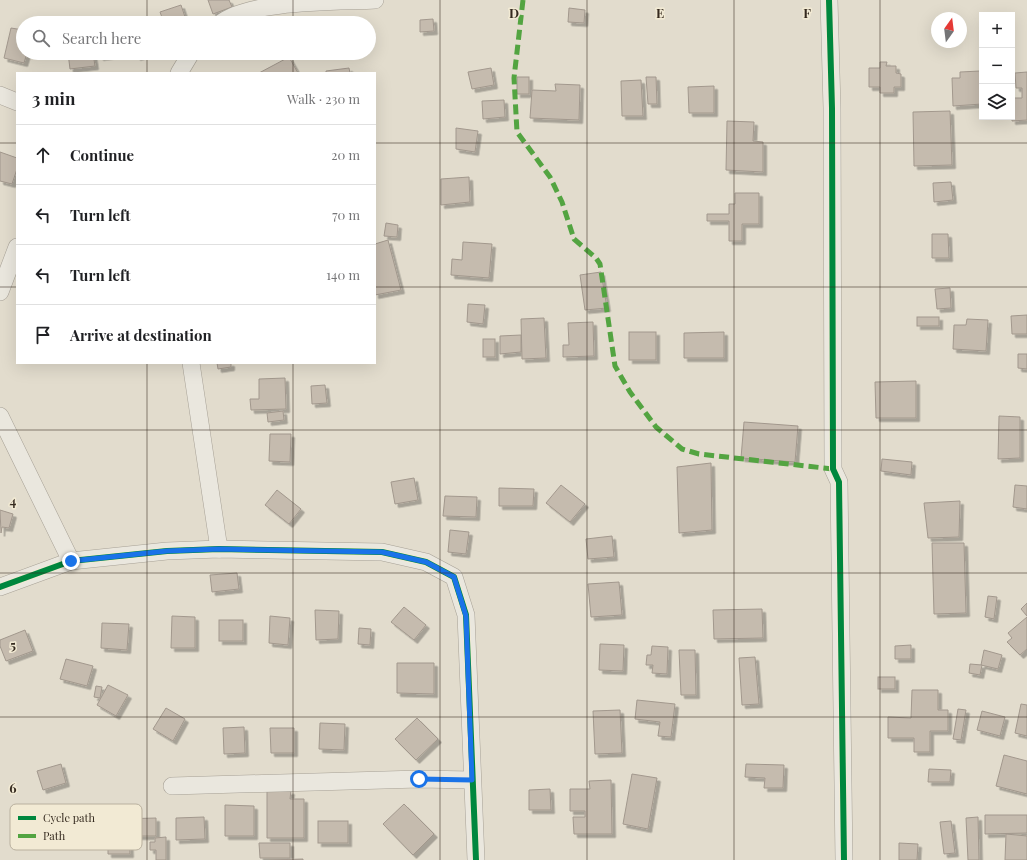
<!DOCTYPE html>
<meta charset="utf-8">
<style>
body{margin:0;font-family:"Playfair Display",serif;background:#f6f6f6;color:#202124}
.controls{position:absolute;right:12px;top:12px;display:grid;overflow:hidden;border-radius:0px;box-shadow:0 4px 16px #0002}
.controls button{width:36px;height:36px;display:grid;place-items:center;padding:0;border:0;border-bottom:1px solid #e0e0e0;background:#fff;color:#202124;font:20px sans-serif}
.compass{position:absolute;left:931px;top:12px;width:36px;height:36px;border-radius:50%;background:#fff;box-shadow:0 4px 16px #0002;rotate:14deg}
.stop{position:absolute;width:12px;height:12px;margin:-9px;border:3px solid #1a73e8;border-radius:50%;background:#fff}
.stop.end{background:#1a73e8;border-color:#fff;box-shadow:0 1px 4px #0008}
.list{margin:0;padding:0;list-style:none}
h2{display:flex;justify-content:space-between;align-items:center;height:52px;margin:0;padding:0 16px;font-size:17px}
h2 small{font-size:13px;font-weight:400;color:#757577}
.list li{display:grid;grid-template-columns:26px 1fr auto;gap:12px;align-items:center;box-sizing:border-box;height:60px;padding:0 16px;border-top:1px solid #e0e0e0}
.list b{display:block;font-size:15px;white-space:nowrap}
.list em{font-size:13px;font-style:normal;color:#757577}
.icon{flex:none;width:22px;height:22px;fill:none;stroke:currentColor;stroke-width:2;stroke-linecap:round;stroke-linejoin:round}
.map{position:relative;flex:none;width:1027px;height:860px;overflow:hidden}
.search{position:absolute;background:#fff;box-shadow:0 4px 16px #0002;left:16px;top:16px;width:360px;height:44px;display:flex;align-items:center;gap:10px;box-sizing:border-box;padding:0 14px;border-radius:22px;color:#757577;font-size:15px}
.panel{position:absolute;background:#fff;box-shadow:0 4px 16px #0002;left:16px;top:72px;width:360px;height:292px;border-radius:0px}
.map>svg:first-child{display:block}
.building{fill:#c5bbae;stroke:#a2988d;filter:url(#shadow)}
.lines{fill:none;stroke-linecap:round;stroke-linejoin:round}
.minor-casing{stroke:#a7a196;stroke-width:18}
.minor{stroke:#eae7de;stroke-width:17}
.quiet{stroke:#53a441;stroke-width:5;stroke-dasharray:10 5;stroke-linecap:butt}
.cycleway-casing{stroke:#f2ead4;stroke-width:8}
.cycleway{stroke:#00873e;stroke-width:6}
.route{stroke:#1a73e8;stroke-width:5}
.grid{fill:none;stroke:#352a1f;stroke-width:1;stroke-opacity:0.55}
.key{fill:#f2ead4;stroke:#b9b09e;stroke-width:1}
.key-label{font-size:11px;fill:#352a1f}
.grid-label{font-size:13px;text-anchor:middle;font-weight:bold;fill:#352a1f;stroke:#f2ead4;stroke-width:3;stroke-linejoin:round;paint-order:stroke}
</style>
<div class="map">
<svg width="1027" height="860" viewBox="0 0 1027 860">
<defs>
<filter id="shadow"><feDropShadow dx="3.5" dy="3.5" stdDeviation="0" flood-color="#0004"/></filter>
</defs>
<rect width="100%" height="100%" fill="#e2dccd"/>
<g class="building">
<polygon points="208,0 229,0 232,7 213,14"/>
<polygon points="181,5 187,23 164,23 160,12"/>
<polygon points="569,8 585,10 584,23 568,22"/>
<polygon points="433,19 434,31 420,32 420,20"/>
<polygon points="11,28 23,30 23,53 27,53 24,63 4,58"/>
<polygon points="68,53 93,53 95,66 70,69"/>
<polygon points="99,53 121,53 121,54 100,57"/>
<polygon points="136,53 150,53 137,57"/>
<polygon points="289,57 298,73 259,73"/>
<polygon points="880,62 887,62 886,66 896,66 896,73 901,74 901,87 894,87 894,93 880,93 880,87 869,87 869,68 880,68"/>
<polygon points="349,68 350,73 326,73 326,71"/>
<polygon points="491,68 494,85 472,89 468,72"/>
<polygon points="980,71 982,104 953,106 952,78 960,78 960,72"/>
<polygon points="1027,72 1027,120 1012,121 1012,98 1022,98 1022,88 1016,88 1015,73"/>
<rect x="517" y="77" width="12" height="17"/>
<polygon points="646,77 656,77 657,104 648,104"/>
<polygon points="641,80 643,116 622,116 621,81"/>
<polygon points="555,84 580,85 579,120 530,118 532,90 556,91"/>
<polygon points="714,86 714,113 689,113 688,87"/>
<polygon points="504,100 505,117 483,119 482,101"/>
<polygon points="950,111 952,165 914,166 913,112"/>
<polygon points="727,121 754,122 753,141 763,142 763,172 726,170"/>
<polygon points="456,128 478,131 475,152 456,149"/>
<polygon points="0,152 17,158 17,169 12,184 0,181"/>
<polygon points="469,177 470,202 441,205 441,179"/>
<polygon points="951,182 953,200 934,202 933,183"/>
<polygon points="735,193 759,193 759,224 742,224 742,241 729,241 729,221 707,221 707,214 729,214 729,204 735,204"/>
<polygon points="386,223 398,225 397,237 384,236"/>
<polygon points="932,234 948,234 949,258 932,258"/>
<polygon points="388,240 401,290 375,295 375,244"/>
<polygon points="463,242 492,244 489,278 451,275 452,259 462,260"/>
<polygon points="601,272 607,308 585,310 580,275"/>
<polygon points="950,288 951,308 937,309 935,289"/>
<polygon points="468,304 485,305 483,324 467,322"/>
<polygon points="1027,315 1027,334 1012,334 1011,316"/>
<rect x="917" y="317" width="22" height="9"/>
<polygon points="544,318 546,358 522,359 521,319"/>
<polygon points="967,319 988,320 986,351 953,349 954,325 966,325"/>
<polygon points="593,322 594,356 563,357 563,345 569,345 568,323"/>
<rect x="629" y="332" width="27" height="28"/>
<polygon points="724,332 724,358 684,358 684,333"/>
<polygon points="521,335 521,352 500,354 500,336"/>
<rect x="483" y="339" width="12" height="18"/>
<polygon points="1018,354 1027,354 1027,369 1018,368"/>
<polygon points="217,363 231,363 231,367 218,369"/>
<polygon points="285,378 286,409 251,410 250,399 259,399 259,379"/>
<polygon points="916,381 916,418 876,418 875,382"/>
<polygon points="325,385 327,403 312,404 311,386"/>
<polygon points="283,411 284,420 268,422 267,413"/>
<polygon points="999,416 1020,417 1020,458 998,459"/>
<polygon points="744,422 798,426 795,462 741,458"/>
<polygon points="270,434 291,434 290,462 269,461"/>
<polygon points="882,459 912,462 911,475 881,471"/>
<polygon points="711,463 712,530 679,533 677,467"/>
<polygon points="414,478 418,500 395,504 391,482"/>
<polygon points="561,485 585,504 570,522 546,503"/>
<polygon points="1015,485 1027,486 1027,509 1013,507"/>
<polygon points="499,488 534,489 533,506 499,506"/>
<polygon points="277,490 301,509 289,524 265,505"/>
<polygon points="445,496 477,497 476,517 443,516"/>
<polygon points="960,501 959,537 928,538 924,503"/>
<polygon points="0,510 13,514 9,528 2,527 1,533"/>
<polygon points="450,530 469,532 466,554 448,552"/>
<polygon points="612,536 614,557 588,559 586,539"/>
<polygon points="932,543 964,543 966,613 934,614"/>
<polygon points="237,573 239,589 212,592 210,575"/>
<polygon points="619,582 622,615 591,617 588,584"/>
<polygon points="988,596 997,597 994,619 985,617"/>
<polygon points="1027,603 1027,616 1021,609"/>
<polygon points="404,607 426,625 414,640 391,622"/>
<polygon points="762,609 763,638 714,639 713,610"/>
<polygon points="315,610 339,611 338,639 316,640"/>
<polygon points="172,616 195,617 195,648 171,648"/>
<polygon points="270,616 290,618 288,645 269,643"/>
<polygon points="1027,617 1027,649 1020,655 1007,642 1012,638 1008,633"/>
<rect x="219" y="620" width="24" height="21"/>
<polygon points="102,623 129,624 127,650 101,648"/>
<polygon points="359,628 371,629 370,645 358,644"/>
<polygon points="25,630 33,651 6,661 0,646 0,640"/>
<polygon points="600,644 624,645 623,671 599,670"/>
<polygon points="911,645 911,659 895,659 895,646"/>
<polygon points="652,646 668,647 667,674 652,673 653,665 646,665 647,655 651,655"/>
<polygon points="679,650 695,650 696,695 681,695"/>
<polygon points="984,650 1002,655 998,669 981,665"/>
<polygon points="755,657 759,704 742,705 739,658"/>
<polygon points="66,659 93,666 87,686 60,679"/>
<polygon points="397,663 434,663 434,694 397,693"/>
<polygon points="970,664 982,665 980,675 969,673"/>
<rect x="878" y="677" width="17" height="12"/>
<polygon points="108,685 128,695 116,716 97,705"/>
<polygon points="96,686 102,687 100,698 94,697"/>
<polygon points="912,690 938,690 938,710 948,710 948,731 930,731 930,752 914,752 914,738 888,738 888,717 911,718"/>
<polygon points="637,700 675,704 671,737 658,736 660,722 635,719"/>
<polygon points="1021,704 1027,705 1027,736 1015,733"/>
<polygon points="166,708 185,719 173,741 153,729"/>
<polygon points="958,709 966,710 961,740 953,739"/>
<polygon points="620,710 622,753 595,754 593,711"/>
<polygon points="982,711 1005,717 1000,736 977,730"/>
<polygon points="417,718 438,739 416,760 395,739"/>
<polygon points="320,723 345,724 344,750 319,749"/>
<polygon points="244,727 245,753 224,754 223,728"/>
<polygon points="270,728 294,728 294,753 271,753"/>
<polygon points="1004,755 1027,761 1027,794 996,786"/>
<polygon points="61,764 66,783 43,790 37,771"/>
<polygon points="746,764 784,765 783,788 764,788 765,778 745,777"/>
<polygon points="929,769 951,770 950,782 928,782"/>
<polygon points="632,774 657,778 648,829 623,824"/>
<polygon points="611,780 612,834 574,834 573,817 585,817 585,811 570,811 570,789 590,789 589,781"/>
<polygon points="550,789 551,810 529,810 529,790"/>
<polygon points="267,791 291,791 290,799 304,799 304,838 267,838"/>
<polygon points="404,804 434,834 413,855 383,824"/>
<polygon points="225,805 254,806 254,836 225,836"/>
<polygon points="985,815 1027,815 1027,833 985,834"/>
<polygon points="204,817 205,839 176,840 176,818"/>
<polygon points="978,817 979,860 968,860 966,818"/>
<polygon points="156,818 156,836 130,836 129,829 119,829 119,819"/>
<rect x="318" y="821" width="30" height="22"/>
<polygon points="951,821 955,853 944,854 940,822"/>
<polygon points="108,829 129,829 130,854 108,854"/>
<polygon points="1006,834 1027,836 1027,860 1005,860"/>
<polygon points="166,837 166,860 156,860 156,850 150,850 150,842 155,842 155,838"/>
<polygon points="259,843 290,843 290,858 260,858"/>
<polygon points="899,843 918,844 917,860 899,860"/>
<polygon points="303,859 303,860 269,860"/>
</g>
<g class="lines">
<defs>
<g id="minor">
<polyline points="829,0 832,108 833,469 839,482 844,860"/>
<path d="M221,23c29,-23 116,-21 154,-23"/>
<polyline points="179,73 191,53"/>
<polyline points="0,95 17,102"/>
<polyline points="0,292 17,247"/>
<polyline points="191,363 219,549"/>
<polyline points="0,416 71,561"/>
<polyline points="0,587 71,561 167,551 219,549 382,552 426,562 454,577 466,615 476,860"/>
<polyline points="172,786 419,779 472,780"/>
</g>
</defs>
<use href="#minor" class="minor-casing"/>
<use href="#minor" class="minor"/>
<polyline class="quiet" points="523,0 514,78 517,132 550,177 562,202 574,239 596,258 600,264 615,366 630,392 656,427 682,449 699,454 833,469"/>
<defs>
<g id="cycleway">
<polyline points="829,0 832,108 833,469 839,482 844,860"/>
<polyline points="0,587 71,561 167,551 219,549 382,552 426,562 454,577 466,615 476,860"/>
</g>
</defs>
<use href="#cycleway" class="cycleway-casing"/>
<use href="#cycleway" class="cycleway"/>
</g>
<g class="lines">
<polyline class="route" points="71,561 167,551 219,549 382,552 426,562 454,577 466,616 472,780 419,779"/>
</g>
<path class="grid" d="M147,0v23M293,0v23M440,0v860M587,0v860M734,0v860M880,0v860M147,53v20M293,53v20M0,143h17M375,143h652M0,287h17M375,287h652M147,363v497M293,363v497M0,430h1027M0,573h1027M0,717h1027"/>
<rect x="10" y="804" width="132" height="46" rx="6" class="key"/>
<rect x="18" y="816" width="18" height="4" fill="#00873e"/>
<rect x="18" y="834" width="18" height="4" fill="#53a441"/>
<g class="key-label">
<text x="43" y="822">Cycle path</text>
<text x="43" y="840">Path</text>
</g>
<g class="grid-label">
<text x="514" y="18">D</text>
<text x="660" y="18">E</text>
<text x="807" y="18">F</text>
<text x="13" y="506">4</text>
<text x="13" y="650">5</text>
<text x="13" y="793">6</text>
</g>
</svg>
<div class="controls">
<button>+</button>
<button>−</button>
<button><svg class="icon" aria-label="layers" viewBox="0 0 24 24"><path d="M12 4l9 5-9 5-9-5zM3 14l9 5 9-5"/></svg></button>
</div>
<svg class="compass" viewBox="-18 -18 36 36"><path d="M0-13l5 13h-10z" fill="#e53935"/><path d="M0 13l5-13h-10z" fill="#757577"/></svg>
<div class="stop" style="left:419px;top:779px"></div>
<div class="stop end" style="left:71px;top:561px"></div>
<div class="search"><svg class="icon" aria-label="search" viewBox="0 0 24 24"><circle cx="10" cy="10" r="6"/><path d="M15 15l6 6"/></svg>Search here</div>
<section class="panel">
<h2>3 min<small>Walk · 230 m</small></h2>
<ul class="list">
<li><svg class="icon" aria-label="ahead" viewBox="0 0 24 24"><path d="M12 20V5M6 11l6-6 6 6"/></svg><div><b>Continue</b></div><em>20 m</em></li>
<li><svg class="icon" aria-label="left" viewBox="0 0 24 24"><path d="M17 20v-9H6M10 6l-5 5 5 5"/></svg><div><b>Turn left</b></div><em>70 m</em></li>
<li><svg class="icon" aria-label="left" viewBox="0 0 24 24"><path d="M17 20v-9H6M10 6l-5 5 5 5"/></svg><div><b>Turn left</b></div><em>140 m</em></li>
<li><svg class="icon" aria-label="arrive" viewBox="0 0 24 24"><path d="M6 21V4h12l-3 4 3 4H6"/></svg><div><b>Arrive at destination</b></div></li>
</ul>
</section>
</div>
